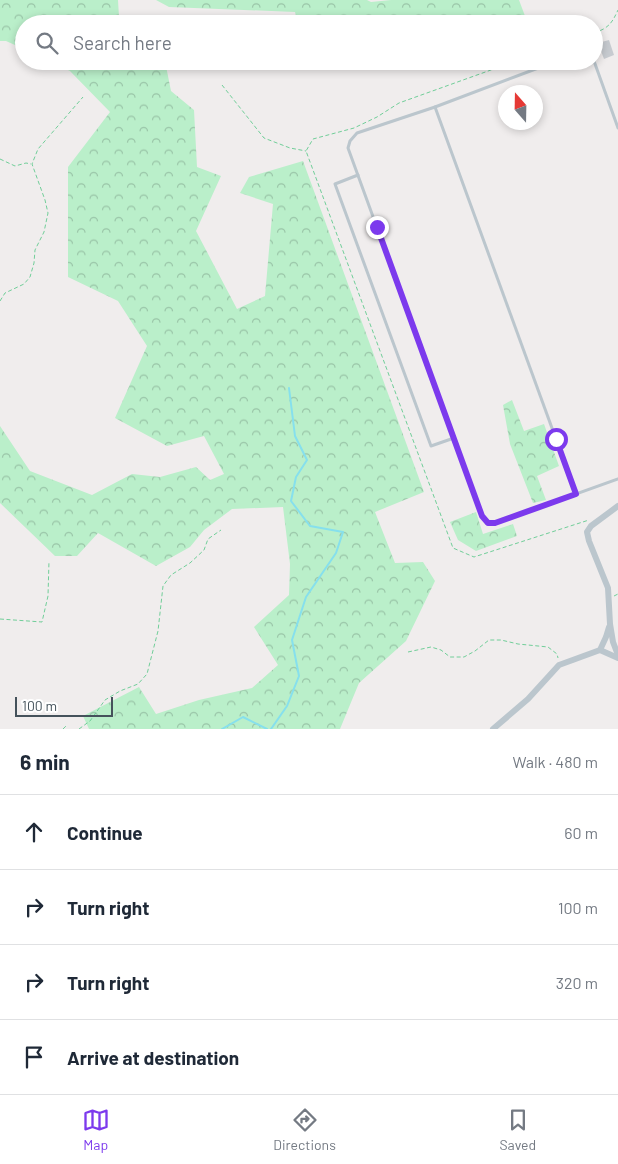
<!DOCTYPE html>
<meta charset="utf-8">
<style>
body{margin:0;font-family:Barlow,sans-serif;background:#f6f6f7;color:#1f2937}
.compass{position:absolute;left:498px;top:85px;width:45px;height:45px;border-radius:50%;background:#fff;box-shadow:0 2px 8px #0003;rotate:340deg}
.scale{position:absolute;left:15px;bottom:12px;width:98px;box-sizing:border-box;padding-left:5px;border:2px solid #45525b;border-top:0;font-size:14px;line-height:18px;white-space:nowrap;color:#45525b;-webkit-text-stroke:4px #fff;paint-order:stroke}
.stop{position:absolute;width:15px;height:15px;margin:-11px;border:4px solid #7c3aed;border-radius:50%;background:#fff}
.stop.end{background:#7c3aed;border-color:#fff;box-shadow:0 1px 5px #0008}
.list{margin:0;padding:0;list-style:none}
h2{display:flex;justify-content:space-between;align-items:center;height:65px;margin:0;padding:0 20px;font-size:21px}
h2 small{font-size:16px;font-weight:400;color:#747a83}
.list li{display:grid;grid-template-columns:32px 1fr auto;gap:15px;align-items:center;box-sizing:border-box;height:75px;padding:0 20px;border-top:1px solid #e0e1e3}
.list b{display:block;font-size:19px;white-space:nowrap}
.list em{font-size:16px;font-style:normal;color:#747a83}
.icon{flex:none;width:28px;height:28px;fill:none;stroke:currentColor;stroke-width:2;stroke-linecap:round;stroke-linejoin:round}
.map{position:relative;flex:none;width:618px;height:729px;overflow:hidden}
.search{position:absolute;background:#fff;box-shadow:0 2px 8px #0003;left:15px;right:15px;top:15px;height:55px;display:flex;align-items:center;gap:12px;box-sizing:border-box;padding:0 18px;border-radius:28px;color:#747a83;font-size:19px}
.sheet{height:365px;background:#fff}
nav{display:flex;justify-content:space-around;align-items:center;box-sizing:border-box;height:70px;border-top:1px solid #e0e1e3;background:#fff;font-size:14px;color:#747a83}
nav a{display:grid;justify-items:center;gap:2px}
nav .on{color:#7c3aed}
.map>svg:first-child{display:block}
.forest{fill:url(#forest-crowns)}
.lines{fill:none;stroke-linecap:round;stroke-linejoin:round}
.stream{stroke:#86e0ed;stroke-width:2}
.building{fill:#c7cbd0}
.path{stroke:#71ce99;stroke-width:1;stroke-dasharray:4 2.5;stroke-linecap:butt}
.lane{stroke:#bbc6cd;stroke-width:3}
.street{stroke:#bbc6cd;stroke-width:6}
.route{stroke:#7c3aed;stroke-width:6}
</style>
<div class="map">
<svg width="618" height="729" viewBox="0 0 618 729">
<defs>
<pattern id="forest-crowns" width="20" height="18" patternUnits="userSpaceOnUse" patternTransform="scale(1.25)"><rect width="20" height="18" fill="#baefca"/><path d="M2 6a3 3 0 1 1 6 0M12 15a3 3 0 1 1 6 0" fill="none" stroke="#99c4a7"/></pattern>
</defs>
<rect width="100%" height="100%" fill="#f0eded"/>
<g class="forest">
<polygon points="0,0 118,0 119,17 134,24 24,24 24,49 6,41 0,41"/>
<polygon points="156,0 367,0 371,2 391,0 519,0 528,24 298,24 295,12 169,7"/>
<polygon points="50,61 165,61 171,91 194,110 197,167 221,176 196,231 237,309 265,296 273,204 240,193 249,177 303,161 424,492 375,512 395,563 423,562 435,581 406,641 359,683 340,729 89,729 83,716 139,687 156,714 199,700 252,688 278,665 254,627 289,595 290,564 283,507 232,509 204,530 190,547 156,566 98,533 77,556 55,556 0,503 0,426 30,471 92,495 132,474 160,477 196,467 210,480 224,474 204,436 167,446 115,418 147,346 118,301 68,277 68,167 110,112 70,71"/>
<polygon points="512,400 524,431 544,424 559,466 537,476 546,500 533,503 510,444 503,405"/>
<polygon points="476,512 483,534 513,524 517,536 476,551 458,540 450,522"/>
</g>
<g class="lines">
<g class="stream">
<polyline points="222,729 243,717 267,729"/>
<polyline points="271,729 287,706 299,676 292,640 306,597 336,553 343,532 310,526 291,501 296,477 307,460 295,436 289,388"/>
</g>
</g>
<polygon class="building" points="609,40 614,55 604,59 598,43"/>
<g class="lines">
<g class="path">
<path d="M594,33c15,-5 18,-10 24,-23"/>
<polyline points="516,61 399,103 377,117 354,128 313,139 306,151 453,548 474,557 589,520"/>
<polyline points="222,85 264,138 290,148 306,151"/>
<polyline points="0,159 15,166 26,163 31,164"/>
<polyline points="0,301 5,293 24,284 30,277 34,263 35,250 44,232 48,213 45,200 32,164 38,149 83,97"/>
<polyline points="614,596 618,594"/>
<polyline points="0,619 42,622 48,596 49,561"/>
<polyline points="408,652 431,647 441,650 450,657 464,657 475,651 489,640 501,640 518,644 548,647 557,654 558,658"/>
<polyline points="63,729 67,725"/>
<polyline points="79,729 90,721 105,700 120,691 138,684 147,674 158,631 163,586 171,575 190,563 204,550 208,539 221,530"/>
</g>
<g class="lane">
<polyline points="557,61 435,107 357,133 350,141 348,148 482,516 488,523 495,523 618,479"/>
<polyline points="594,61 618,128"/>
<polyline points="435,107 576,494"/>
<polyline points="358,175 335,184 431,446 454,438"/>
</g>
<g class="street">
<polyline points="618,506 591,526 587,532 589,541 608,588 610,624 613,642 618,655"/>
<polyline points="600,650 618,658"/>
<polyline points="493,729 528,699 559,665 600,650 606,637 609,627"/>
</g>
</g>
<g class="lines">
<polyline class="route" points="377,227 482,516 488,523 495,523 576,494 556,439"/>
</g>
</svg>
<svg class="compass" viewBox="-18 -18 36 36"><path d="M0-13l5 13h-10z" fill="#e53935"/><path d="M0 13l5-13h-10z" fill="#747a83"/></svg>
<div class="scale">100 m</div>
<div class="stop" style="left:556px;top:439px"></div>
<div class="stop end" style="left:377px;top:227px"></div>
<div class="search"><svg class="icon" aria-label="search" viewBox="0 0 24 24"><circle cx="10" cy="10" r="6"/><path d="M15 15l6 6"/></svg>Search here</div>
</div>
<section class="sheet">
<h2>6 min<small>Walk · 480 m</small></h2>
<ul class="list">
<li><svg class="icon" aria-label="ahead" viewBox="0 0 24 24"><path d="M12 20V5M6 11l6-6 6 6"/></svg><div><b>Continue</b></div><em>60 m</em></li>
<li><svg class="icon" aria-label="right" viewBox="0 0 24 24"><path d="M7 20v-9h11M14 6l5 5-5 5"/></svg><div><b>Turn right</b></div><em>100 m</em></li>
<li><svg class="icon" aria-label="right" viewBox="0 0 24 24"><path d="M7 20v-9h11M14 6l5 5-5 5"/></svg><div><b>Turn right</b></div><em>320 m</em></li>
<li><svg class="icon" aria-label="arrive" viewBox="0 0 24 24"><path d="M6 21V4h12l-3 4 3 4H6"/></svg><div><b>Arrive at destination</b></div></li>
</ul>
</section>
<nav>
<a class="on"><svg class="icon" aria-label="map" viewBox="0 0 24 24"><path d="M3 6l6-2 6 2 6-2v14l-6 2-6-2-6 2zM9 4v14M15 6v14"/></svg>Map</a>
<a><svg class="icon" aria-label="directions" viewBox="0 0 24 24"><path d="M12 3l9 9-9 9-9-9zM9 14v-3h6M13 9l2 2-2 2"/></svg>Directions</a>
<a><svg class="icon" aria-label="saved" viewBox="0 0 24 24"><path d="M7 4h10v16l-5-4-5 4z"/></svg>Saved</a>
</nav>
